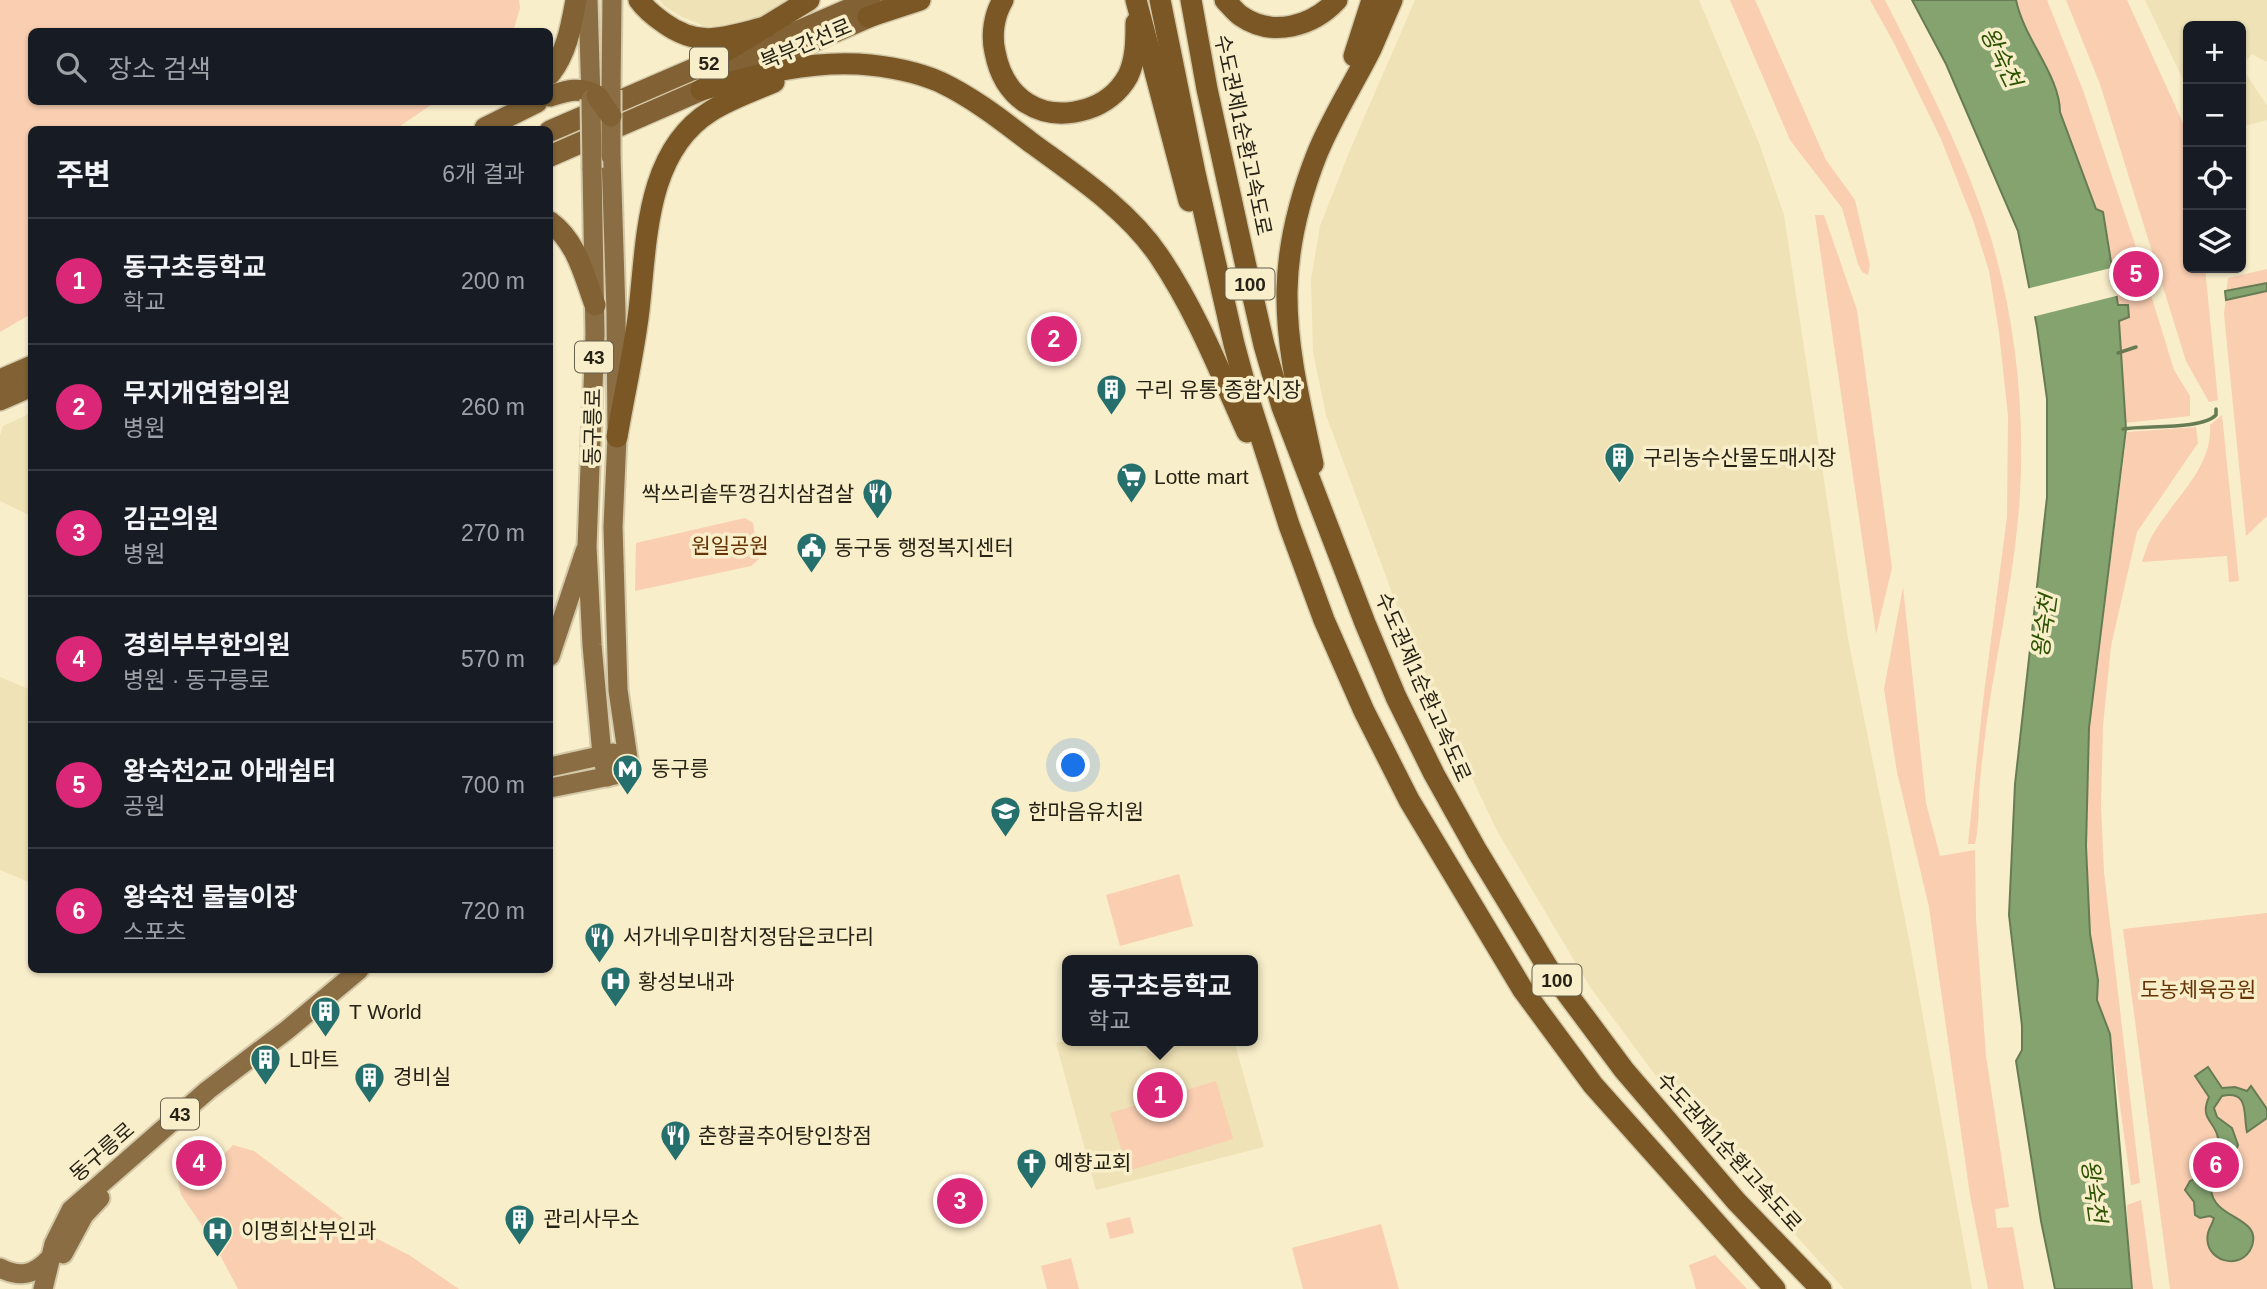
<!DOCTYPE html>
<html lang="ko">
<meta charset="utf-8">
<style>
body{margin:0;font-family:Helvetica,"Noto Sans KR",sans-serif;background:#242831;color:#f1f3f6}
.controls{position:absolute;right:21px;top:21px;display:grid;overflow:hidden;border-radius:10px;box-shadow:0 2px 5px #0004}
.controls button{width:63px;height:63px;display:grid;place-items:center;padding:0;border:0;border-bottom:2px solid #363941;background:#171b24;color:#f1f3f6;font:35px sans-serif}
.you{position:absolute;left:1074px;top:766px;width:24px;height:24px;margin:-18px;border:5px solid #fff;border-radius:50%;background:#1a73e8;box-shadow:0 0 0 10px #1a73e833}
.badge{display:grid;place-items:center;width:46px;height:46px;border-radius:50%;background:#db2777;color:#fff;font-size:23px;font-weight:700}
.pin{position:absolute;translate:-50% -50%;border:4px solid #fff;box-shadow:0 2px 7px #0006}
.popup{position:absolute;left:1062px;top:955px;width:196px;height:91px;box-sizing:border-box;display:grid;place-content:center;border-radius:10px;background:#171b24;filter:drop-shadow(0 2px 5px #0005);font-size:23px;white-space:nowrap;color:#9ea1a6}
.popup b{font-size:26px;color:#f1f3f6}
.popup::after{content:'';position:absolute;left:50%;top:100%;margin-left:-14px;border:14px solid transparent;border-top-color:#171b24}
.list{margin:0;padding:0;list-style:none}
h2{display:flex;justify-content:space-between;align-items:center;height:91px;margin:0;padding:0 28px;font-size:30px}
h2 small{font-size:23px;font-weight:400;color:#9ea1a6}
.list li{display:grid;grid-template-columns:46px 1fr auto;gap:21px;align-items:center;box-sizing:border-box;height:126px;padding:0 28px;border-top:2px solid #363941}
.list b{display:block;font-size:26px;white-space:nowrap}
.list p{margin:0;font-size:23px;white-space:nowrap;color:#9ea1a6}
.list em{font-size:23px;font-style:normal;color:#9ea1a6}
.icon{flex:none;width:38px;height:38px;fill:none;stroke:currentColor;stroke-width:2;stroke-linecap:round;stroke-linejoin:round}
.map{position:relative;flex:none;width:2267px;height:1289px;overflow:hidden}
.search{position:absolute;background:#171b24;box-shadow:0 2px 5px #0004;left:28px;top:28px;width:525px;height:77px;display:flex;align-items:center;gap:18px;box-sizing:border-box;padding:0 24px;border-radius:10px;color:#9ea1a6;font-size:26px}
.panel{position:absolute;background:#171b24;box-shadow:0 2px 5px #0004;left:28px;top:126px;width:525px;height:847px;border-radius:10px}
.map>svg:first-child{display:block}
.built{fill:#efe2b6}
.green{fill:#f9ceb1}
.water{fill:#84a36f;stroke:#687c54;stroke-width:2}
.pier{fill:#f9eeca}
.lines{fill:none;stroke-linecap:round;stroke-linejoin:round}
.stream{stroke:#687c54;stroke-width:3.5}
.primary-casing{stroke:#d3c9a9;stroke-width:23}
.trunk-casing{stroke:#d3c9a9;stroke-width:24}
.motorway-casing{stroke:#d3c9a9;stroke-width:24}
.primary{stroke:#8b6d43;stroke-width:19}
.trunk{stroke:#826234;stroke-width:21}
.motorway{stroke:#7a5724;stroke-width:21}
.primary-bridge-casing{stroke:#d3c9a9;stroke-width:23;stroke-linecap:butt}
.trunk-bridge-casing{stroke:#d3c9a9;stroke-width:24;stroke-linecap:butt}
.primary-bridge{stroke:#8b6d43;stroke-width:19}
.trunk-bridge{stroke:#826234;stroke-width:21}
.labels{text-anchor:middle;stroke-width:7;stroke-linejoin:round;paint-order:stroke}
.shield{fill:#f9eeca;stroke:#655f4b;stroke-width:2}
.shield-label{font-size:19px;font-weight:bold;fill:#262215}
.street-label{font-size:21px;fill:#262215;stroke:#f9eeca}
.poi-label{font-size:21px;fill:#262215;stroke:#f9eeca;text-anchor:start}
.park-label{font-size:21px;fill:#663407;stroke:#f9eeca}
.water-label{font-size:23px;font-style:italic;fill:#2e5301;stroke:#f9eeca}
</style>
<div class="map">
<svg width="2267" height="1289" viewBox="0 0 2267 1289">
<rect width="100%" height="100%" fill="#f9eeca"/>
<g class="built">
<polygon points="660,0 797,0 743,25 706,27 680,16 664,6"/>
<polygon points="1415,0 1699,0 1759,143 1784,215 1848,639 1909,939 1972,1289 1844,1289 1673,1099 1590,987 1496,829 1460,752 1401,617 1326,415 1313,352 1311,280 1320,226 1350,150"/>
<polygon points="2145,0 2267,0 2267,62 2252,54 2241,66 2267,106 2267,120 2241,127 2241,26 2188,26 2188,90"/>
<polygon points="31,413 31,516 0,501 0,435 3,426"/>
<polygon points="0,677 31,690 31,883 0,870"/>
<polygon points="1067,1040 1234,1041 1264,1147 1096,1190 1056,1043"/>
</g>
<g class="green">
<polygon points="0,0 519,0 520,8 513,32 32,32 32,102 435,102 396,129 32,130 31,314 0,332"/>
<polygon points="1730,0 1755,0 1826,160 1855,200 1870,265 1868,275 1862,272 1858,264 1842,208 1790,140"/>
<path d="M1870,0h15l3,6c37,74 76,147 101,226 26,83 36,175 31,262 -4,65 -17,128 -28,193 -5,31 -9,63 -12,94 -2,21 0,43 -5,63h-7l15,-143 24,-184 1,-101 -9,-84 -10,-61 -16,-51 -32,-81 -47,-96z"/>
<path d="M2016,0h31l36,90 56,166 35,114 16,26v20l-66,7 -5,-102 9,-16h-10l-15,-93 -7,-2 -36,-98c0,-36 -36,-73 -44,-112z"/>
<polygon points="2066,0 2127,0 2188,134 2188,268 2205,268 2218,400 2209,402 2186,361 2100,84"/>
<polygon points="1824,215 1857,310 1892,568 1876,634 1815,215"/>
<polygon points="2267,269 2267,516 2246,536 2224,314 2228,278"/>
<path d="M2222,415l17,166 -10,1 -2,-26 -85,6c3,-9 6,-19 10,-26 20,-36 61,-67 58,-111z"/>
<polygon points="2196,427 2198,443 2137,532 2111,646 2103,726 2101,806 2104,872 2140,1183 2131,1185 2110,1034 2097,1000 2098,979 2090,934 2086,846 2089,728 2127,432"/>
<polygon points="745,518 753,523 759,559 751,566 635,591 636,543"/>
<polygon points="1903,587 1926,803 1940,856 1975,850 1976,919 1986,1056 2009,1207 1995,1209 1997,1228 2013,1227 2024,1289 1988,1289 1970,1195 1929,907 1897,772 1884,689"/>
<polygon points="1179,874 1193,926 1120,946 1106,895"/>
<polygon points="2267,913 2267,1289 2170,1289 2123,929"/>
<polygon points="1216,1081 1233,1139 1128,1171 1110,1113"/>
<polygon points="233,1145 254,1151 356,1228 409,1255 459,1289 238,1289 212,1240 181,1195 177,1176 219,1159"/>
<polygon points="2141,1200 2153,1289 2132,1289 2128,1258 2127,1205"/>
<polygon points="1130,1217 1134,1233 1110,1239 1106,1223"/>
<polygon points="1381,1224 1399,1289 1303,1289 1292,1248"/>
<polygon points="1715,1255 1747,1289 1696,1289 1689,1265"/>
<polygon points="1071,1258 1079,1289 1047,1289 1041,1266"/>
</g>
<g class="water">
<path d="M1912,0h104c8,39 44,76 44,112l36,97 7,3 15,93h10l1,12 -10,4 7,108 -37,299 -3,118 4,88 8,46 -1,20 13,34 22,255h-77l-14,-68 -25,-160 6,-11v-24l-13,-111 6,-131 32,-287v-98l-10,-72 -19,-96 -72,-167z"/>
<polygon points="2267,283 2267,291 2226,300 2225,291"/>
<path d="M2208,1067l14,21 13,-1 12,4 4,-5 16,23v9l-20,14c-4,-17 3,-42 -25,-36l-8,12 3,9 15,11 6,17c-5,20 -27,25 -27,44 2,31 51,27 41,57 -10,27 -50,15 -44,-13 1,-5 5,-10 6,-15l-4,-2 -10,2 -5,-3 -1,-13 -9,-12 5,-9c9,-5 14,0 18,-12l-5,-14 15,-17c-3,-17 -19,-19 -9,-41l-14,-21z"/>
</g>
<polygon class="pier" points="2115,267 2120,295 2032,317 2026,289"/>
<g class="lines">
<g class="stream">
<polyline points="2118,353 2136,347"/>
<path d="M2123,429c22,-4 79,1 93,-14v-6"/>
</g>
<defs>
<g id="primary">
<polyline points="588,0 591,99"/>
<polyline points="611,90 612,0"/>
<polyline points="592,168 595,334 587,547 592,645 602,755 607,777"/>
<polyline points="550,656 585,551"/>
<polyline points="550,767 613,753"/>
<polyline points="550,788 630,772 618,690 613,527 617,437 616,312 611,156"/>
<polyline points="63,1254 84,1215 100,1198"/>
<path d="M0,1268c20,10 34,7 49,-9"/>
<polyline points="43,1289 54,1244 71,1210 208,1090 287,1030 359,970"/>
</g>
<g id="trunk">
<path d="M550,74c17,-22 21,-47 26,-74"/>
<path d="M550,96c16,-5 31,-10 47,0"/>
<polyline points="485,128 537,102"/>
<polyline points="550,131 703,65 778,40 870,0"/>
<polyline points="550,156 885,10"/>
<path d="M550,222c27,20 34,53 45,83"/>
<polyline points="0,380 32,366"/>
<polyline points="0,400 32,386"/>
</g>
<g id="motorway">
<path d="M639,0c7,10 15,16 25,23 36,26 62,14 102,4"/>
<path d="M1003,0c-9,15 -12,35 -8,52 9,47 46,71 92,57 17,-5 32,-17 41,-33 8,-17 8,-35 8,-53"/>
<polyline points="1136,0 1189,201"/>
<polyline points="1160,0 1195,173 1234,344 1250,403 1289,525 1324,620 1364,711 1409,800 1523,990 1593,1085 1775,1289"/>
<polyline points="1191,0 1207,89 1245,262 1264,345 1282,407 1365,623 1396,697 1434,774 1477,851 1548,968 1624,1070 1736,1201 1821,1289"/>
<path d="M1225,0c5,5 10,12 16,16 32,22 72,10 96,-16"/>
<polyline points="868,17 920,0"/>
<polyline points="1354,56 1372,0"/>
<polyline points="703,65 809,0"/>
<path d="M701,90c52,-14 103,-29 157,-26 28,2 57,7 82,18 34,16 64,40 93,62 45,33 95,66 126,112 37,55 61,116 88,176"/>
<path d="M617,437c7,-42 17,-84 22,-127 8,-68 6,-158 72,-199 19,-12 42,-20 63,-29"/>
<path d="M1313,464c-12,-57 -27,-115 -26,-174 1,-46 13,-93 30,-136 15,-37 36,-69 54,-105 7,-16 14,-33 21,-49"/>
</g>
</defs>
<use href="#primary" class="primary-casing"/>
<use href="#trunk" class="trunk-casing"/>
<use href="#motorway" class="motorway-casing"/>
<use href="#primary" class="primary"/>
<use href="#trunk" class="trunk"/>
<use href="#motorway" class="motorway"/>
<defs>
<g id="primary-bridge">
<polyline points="591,99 592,168"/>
<polyline points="611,156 611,90"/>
</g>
<polyline id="trunk-bridge" points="597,96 611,116"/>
</defs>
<use href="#primary-bridge" class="primary-bridge-casing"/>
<use href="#trunk-bridge" class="trunk-bridge-casing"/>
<use href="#primary-bridge" class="primary-bridge"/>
<use href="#trunk-bridge" class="trunk-bridge"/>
</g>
<defs>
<symbol id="building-pin" viewBox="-11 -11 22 30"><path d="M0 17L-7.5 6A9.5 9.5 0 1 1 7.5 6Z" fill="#25706d" stroke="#f9eeca"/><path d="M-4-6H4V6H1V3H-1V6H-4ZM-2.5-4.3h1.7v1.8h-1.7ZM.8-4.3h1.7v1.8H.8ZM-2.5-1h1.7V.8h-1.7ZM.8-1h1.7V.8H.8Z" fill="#fff"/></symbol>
<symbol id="supermarket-pin" viewBox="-11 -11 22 30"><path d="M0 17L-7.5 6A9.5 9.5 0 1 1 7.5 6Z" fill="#25706d" stroke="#f9eeca"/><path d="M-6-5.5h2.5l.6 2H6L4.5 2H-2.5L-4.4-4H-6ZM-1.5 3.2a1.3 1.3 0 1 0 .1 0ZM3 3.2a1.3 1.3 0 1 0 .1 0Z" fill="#fff"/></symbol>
<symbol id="restaurant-pin" viewBox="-11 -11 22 30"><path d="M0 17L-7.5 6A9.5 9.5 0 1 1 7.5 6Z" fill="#25706d" stroke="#f9eeca"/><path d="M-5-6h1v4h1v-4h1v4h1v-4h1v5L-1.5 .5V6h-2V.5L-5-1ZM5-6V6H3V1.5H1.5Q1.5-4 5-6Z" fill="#fff"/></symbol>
<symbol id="civic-pin" viewBox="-11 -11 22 30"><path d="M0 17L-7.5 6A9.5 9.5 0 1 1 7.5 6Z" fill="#25706d" stroke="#f9eeca"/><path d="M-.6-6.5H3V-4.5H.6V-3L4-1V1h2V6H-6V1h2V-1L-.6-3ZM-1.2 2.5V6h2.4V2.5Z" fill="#fff"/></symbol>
<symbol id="metro-pin" viewBox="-11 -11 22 30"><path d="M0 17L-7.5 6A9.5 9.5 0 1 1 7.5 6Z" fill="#25706d" stroke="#f9eeca"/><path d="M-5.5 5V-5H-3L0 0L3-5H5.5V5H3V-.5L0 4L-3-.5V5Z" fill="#fff"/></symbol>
<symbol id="school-pin" viewBox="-11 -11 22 30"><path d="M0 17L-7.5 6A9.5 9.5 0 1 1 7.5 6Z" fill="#25706d" stroke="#f9eeca"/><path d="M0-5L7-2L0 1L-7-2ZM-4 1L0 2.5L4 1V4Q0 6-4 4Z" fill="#fff"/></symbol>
<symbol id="hospital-pin" viewBox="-11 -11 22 30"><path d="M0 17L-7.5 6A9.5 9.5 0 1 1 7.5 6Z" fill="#25706d" stroke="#f9eeca"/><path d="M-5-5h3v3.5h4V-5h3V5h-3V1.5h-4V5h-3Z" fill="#fff"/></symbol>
<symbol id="church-pin" viewBox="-11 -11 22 30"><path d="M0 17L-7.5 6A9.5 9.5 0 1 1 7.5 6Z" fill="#25706d" stroke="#f9eeca"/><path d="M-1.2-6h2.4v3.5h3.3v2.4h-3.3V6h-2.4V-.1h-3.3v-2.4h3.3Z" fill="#fff"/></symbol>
</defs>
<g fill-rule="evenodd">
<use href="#building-pin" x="1094" y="372" width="35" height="47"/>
<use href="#building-pin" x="1602" y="440" width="35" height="47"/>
<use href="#supermarket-pin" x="1114" y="460" width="35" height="47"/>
<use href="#restaurant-pin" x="860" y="476" width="35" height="47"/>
<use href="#civic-pin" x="794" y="530" width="35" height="47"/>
<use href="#metro-pin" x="610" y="752" width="35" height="47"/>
<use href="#school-pin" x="988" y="794" width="35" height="47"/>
<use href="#restaurant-pin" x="582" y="920" width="35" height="47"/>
<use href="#hospital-pin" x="598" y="964" width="35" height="47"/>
<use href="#building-pin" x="308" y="994" width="35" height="47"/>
<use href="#building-pin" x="248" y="1042" width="35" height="47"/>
<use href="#building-pin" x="352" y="1060" width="35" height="47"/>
<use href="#restaurant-pin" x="658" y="1118" width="35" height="47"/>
<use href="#church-pin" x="1014" y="1146" width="35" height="47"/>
<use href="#building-pin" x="502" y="1202" width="35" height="47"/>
<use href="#hospital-pin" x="200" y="1214" width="35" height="47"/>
</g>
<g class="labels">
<g class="shield">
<rect x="690" y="47.5" width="38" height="31" rx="5"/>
<rect x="1225.5" y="268.5" width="49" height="31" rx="5"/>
<rect x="575" y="341.5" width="38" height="31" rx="5"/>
<rect x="1532.5" y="964.5" width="49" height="31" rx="5"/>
<rect x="161" y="1098.5" width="38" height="31" rx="5"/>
</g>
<g class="shield-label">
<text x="709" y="70">52</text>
<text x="1250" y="291">100</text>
<text x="594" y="364">43</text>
<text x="1557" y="987">100</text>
<text x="180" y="1121">43</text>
</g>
<g class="street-label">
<text transform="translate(806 44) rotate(-23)" y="7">북부간선로</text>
<text transform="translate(1243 135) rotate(78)" y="7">수도권제1순환고속도로</text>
<text transform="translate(593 427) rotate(-89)" y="7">동구릉로</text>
<text transform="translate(1423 687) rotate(66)" y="7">수도권제1순환고속도로</text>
<text transform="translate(102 1152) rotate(-41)" y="7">동구릉로</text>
<text transform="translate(1729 1152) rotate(48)" y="7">수도권제1순환고속도로</text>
</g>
<g class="poi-label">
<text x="1135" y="397">구리 유통 종합시장</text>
<text x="1643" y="465">구리농수산물도매시장</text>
<text x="1154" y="484">Lotte mart</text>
<text x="854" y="501" text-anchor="end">싹쓰리솥뚜껑김치삼겹살</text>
<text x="834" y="555">동구동 행정복지센터</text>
<text x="651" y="776">동구릉</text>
<text x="1028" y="819">한마음유치원</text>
<text x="623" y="944">서가네우미참치정담은코다리</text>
<text x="638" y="989">황성보내과</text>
<text x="349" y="1019">T World</text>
<text x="289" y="1067">L마트</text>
<text x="393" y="1084">경비실</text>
<text x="698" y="1143">춘향골추어탕인창점</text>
<text x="1054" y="1170">예향교회</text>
<text x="543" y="1226">관리사무소</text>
<text x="241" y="1238">이명희산부인과</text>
</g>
<g class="park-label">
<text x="730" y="553">원일공원</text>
<text x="2198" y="997">도농체육공원</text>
</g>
<g class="water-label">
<text transform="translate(2001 57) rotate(64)" y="8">왕숙천</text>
<text transform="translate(2044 626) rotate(-82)" y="8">왕숙천</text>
<text transform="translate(2094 1191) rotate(82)" y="8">왕숙천</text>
</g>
</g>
</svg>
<div class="controls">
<button>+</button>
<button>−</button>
<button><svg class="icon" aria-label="locate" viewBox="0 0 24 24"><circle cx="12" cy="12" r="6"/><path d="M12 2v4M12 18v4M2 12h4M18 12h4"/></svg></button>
<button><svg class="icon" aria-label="layers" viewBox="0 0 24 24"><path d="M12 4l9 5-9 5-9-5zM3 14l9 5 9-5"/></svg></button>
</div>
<div class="you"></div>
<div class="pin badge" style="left:1160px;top:1095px">1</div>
<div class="popup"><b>동구초등학교</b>학교</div>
<div class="pin badge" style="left:1054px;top:339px">2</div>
<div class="pin badge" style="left:960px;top:1201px">3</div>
<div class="pin badge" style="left:199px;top:1163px">4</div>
<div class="pin badge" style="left:2136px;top:274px">5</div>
<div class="pin badge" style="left:2216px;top:1165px">6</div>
<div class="search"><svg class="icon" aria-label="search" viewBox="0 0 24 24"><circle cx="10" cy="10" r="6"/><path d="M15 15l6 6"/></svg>장소 검색</div>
<section class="panel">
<h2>주변<small>6개 결과</small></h2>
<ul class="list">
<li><span class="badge">1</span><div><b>동구초등학교</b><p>학교</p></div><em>200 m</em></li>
<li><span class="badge">2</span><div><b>무지개연합의원</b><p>병원</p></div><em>260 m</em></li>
<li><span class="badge">3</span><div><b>김곤의원</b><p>병원</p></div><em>270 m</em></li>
<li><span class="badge">4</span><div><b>경희부부한의원</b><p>병원 · 동구릉로</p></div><em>570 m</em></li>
<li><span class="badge">5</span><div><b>왕숙천2교 아래쉼터</b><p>공원</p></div><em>700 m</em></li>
<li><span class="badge">6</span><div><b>왕숙천 물놀이장</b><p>스포츠</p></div><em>720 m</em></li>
</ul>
</section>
</div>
